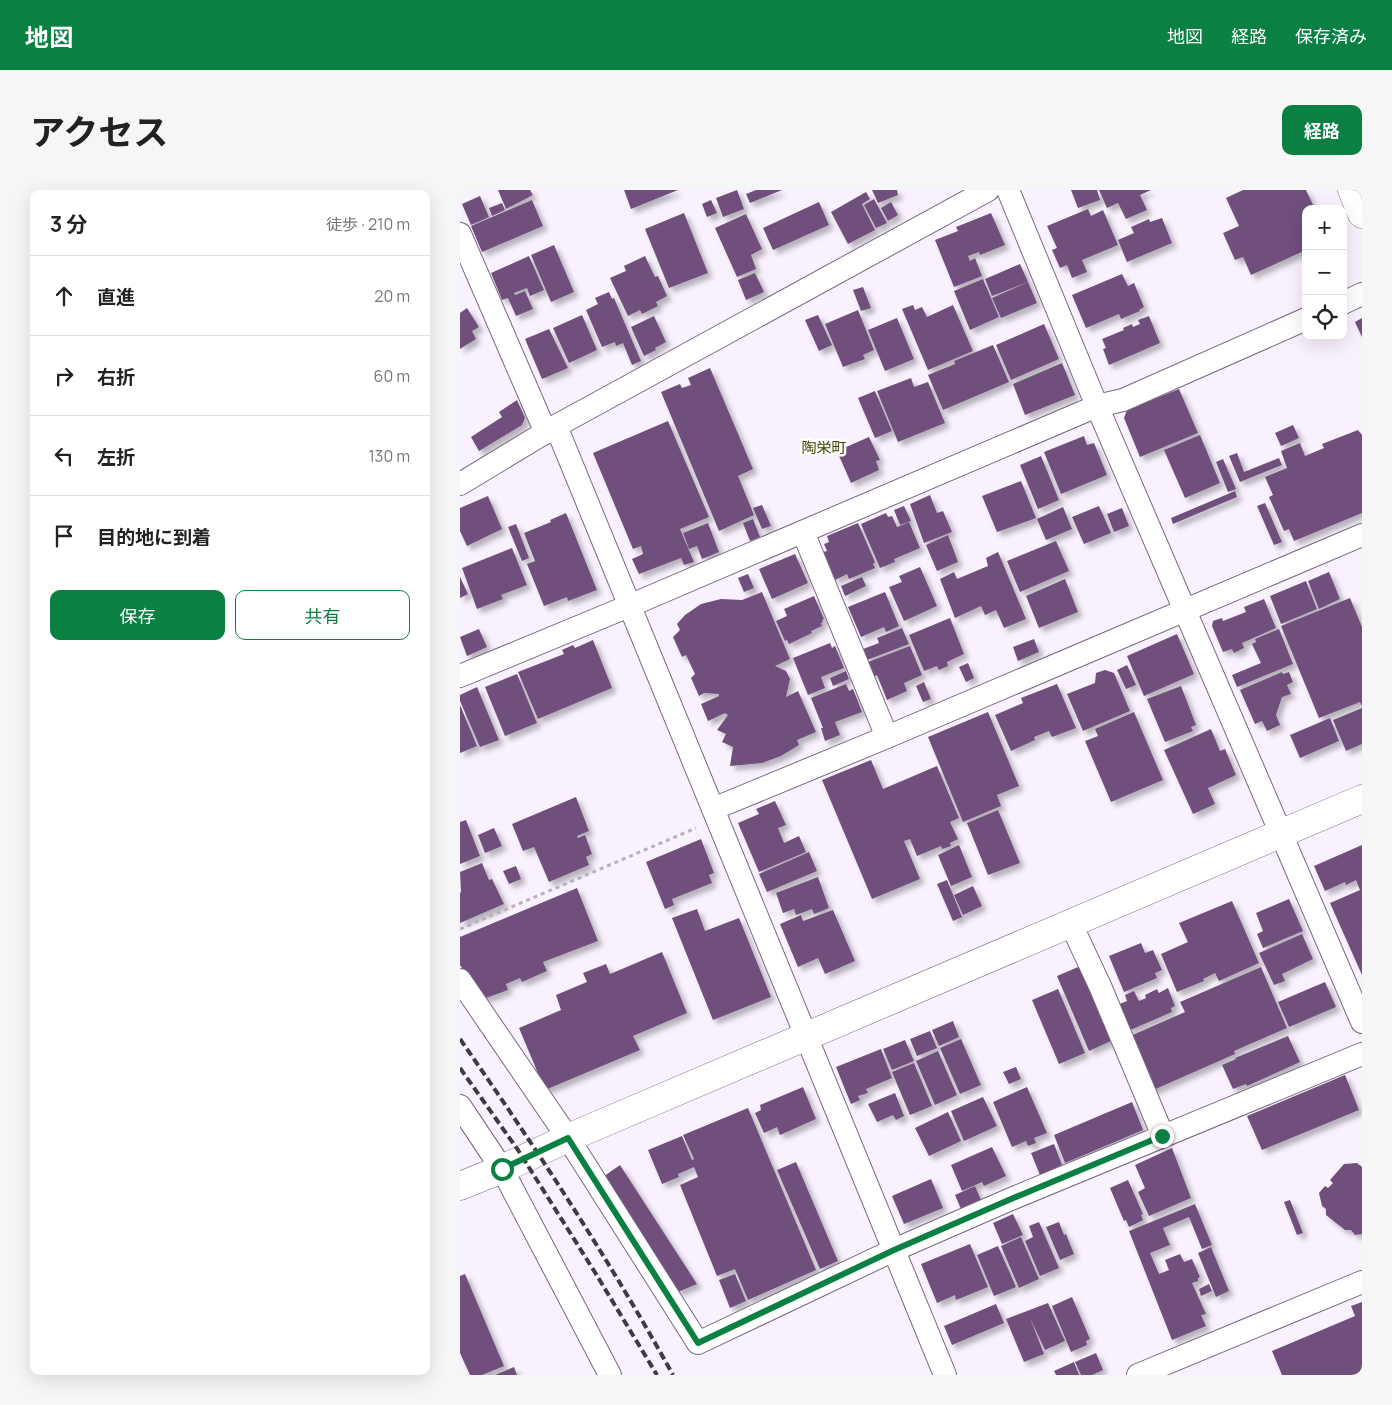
<!DOCTYPE html>
<html lang="ja">
<meta charset="utf-8">
<style>
body{margin:0;font-family:Manrope,"Noto Sans JP",sans-serif;background:#f6f6f6;color:#222}
.controls{position:absolute;right:15px;top:15px;display:grid;overflow:hidden;border-radius:10px;box-shadow:0 5px 20px #0002}
.controls button{width:45px;height:45px;display:grid;place-items:center;padding:0;border:0;border-bottom:1px solid #e0e0e0;background:#fff;color:#222;font:25px sans-serif}
.stop{position:absolute;width:15px;height:15px;margin:-11px;border:4px solid #0b8043;border-radius:50%;background:#fff}
.stop.end{background:#0b8043;border-color:#fff;box-shadow:0 1px 5px #0008}
.list{margin:0;padding:0;list-style:none}
h2{display:flex;justify-content:space-between;align-items:center;height:65px;margin:0;padding:0 20px;font-size:21px}
h2 small{font-size:16px;font-weight:400;color:#767676}
.list li{display:grid;grid-template-columns:32px 1fr auto;gap:15px;align-items:center;box-sizing:border-box;height:80px;padding:0 20px;border-top:1px solid #e0e0e0}
.list b{display:block;font-size:19px;white-space:nowrap}
.list em{font-size:16px;font-style:normal;color:#767676}
.actions{display:flex;gap:10px;padding:15px 20px}
.actions a{flex:1;padding:11px 0;border:1px solid #0b8043;border-radius:10px;text-align:center;font-size:18px;color:#0b8043}
.actions .main{background:#0b8043;color:#fff}
.icon{flex:none;width:28px;height:28px;fill:none;stroke:currentColor;stroke-width:2;stroke-linecap:round;stroke-linejoin:round}
.map{position:relative;flex:none;width:902px;height:1185px;overflow:hidden;border-radius:10px}
header{display:flex;align-items:center;gap:30px;box-sizing:border-box;height:70px;padding:0 25px;background:#0b8043;color:#fff}
header strong{font-size:24px}
nav{display:flex;gap:28px;margin-inline-start:auto;font-size:18px}
.intro{display:flex;align-items:center;justify-content:space-between;box-sizing:border-box;height:120px;padding:0 30px}
h1{margin:0;font-size:35px}
.button{padding:12px 22px;border-radius:10px;background:#0b8043;color:#fff;font-size:18px;font-weight:700}
main{display:flex;gap:30px;padding:0 30px}
aside{flex:1;background:#fff;border-radius:10px;box-shadow:0 5px 20px #0002}
.map>svg:first-child{display:block}
.building{fill:#6f507d;filter:url(#shadow)}
.lines{fill:none;stroke-linecap:round;stroke-linejoin:round}
.street-casing{stroke:#796781;stroke-width:24}
.secondary-casing{stroke:#796781;stroke-width:29}
.highway-casing{stroke:#796781;stroke-width:29}
.path{stroke:#b8b0bb;stroke-width:3;stroke-dasharray:4 4;stroke-linecap:butt}
.street{stroke:#fff;stroke-width:22}
.secondary{stroke:#fff;stroke-width:28}
.highway{stroke:#fff;stroke-width:28}
.rail{stroke:#403943;stroke-width:4;stroke-dasharray:8 4;stroke-linecap:butt}
.route{stroke:#0b8043;stroke-width:6}
.labels{text-anchor:middle;stroke-width:5;stroke-linejoin:round;paint-order:stroke}
.neighbourhood-label{font-size:15px;fill:#404303;stroke:#fff}
</style>
<header>
<strong>地図</strong>
<nav><a>地図</a><a>経路</a><a>保存済み</a></nav>
</header>
<div class="intro"><h1>アクセス</h1><a class="button">経路</a></div>
<main>
<aside>
<h2>3 分<small>徒歩 · 210 m</small></h2>
<ul class="list">
<li><svg class="icon" aria-label="ahead" viewBox="0 0 24 24"><path d="M12 20V5M6 11l6-6 6 6"/></svg><div><b>直進</b></div><em>20 m</em></li>
<li><svg class="icon" aria-label="right" viewBox="0 0 24 24"><path d="M7 20v-9h11M14 6l5 5-5 5"/></svg><div><b>右折</b></div><em>60 m</em></li>
<li><svg class="icon" aria-label="left" viewBox="0 0 24 24"><path d="M17 20v-9H6M10 6l-5 5 5 5"/></svg><div><b>左折</b></div><em>130 m</em></li>
<li><svg class="icon" aria-label="arrive" viewBox="0 0 24 24"><path d="M6 21V4h12l-3 4 3 4H6"/></svg><div><b>目的地に到着</b></div></li>
</ul>
<div class="actions"><a class="main">保存</a><a>共有</a></div>
</aside>
<div class="map">
<svg width="902" height="1185" viewBox="0 0 902 1185">
<defs>
<filter id="shadow"><feDropShadow dx="4.5" dy="4.5" stdDeviation="2.5" flood-color="#0004"/></filter>
</defs>
<rect width="100%" height="100%" fill="#f9f1fd"/>
<g class="building">
<polygon points="38,0 70,0 73,5 46,19"/>
<polygon points="164,0 218,0 171,19"/>
<polygon points="277,0 284,19 263,27 256,8"/>
<polygon points="296,0 322,0 290,13 286,4"/>
<polygon points="412,0 437,0 438,5 418,13"/>
<polygon points="611,0 637,0 640,10 618,18"/>
<polygon points="639,0 691,0 680,5 687,20 666,29 658,13 647,18"/>
<polygon points="783,0 846,0 855,19 846,19 846,60 791,85 783,67 775,70 763,43 779,36 766,8"/>
<polygon points="406,2 410,9 402,14 415,40 388,54 371,22"/>
<polygon points="20,6 29,27 11,35 2,14"/>
<polygon points="414,9 427,33 416,38 404,15"/>
<polygon points="72,10 83,36 22,62 11,36"/>
<polygon points="251,10 257,23 247,27 242,14"/>
<polygon points="359,12 369,35 313,60 303,38"/>
<polygon points="431,12 438,25 428,31 421,18"/>
<polygon points="42,13 45,20 32,26 29,18"/>
<polygon points="628,19 631,26 643,20 658,55 622,70 627,82 612,88 607,75 600,78 592,60 597,58 587,36"/>
<polygon points="224,23 248,83 209,98 185,39"/>
<polygon points="531,23 545,55 520,65 519,62 508,66 510,71 515,68 522,86 494,97 475,50 498,41 496,37"/>
<polygon points="286,24 302,59 291,65 296,79 277,87 255,38"/>
<polygon points="702,28 712,53 667,72 658,50 674,43 671,37 689,29 690,32"/>
<polygon points="94,55 114,102 91,112 71,65"/>
<polygon points="69,66 84,100 70,106 67,98 54,103 55,105 65,101 73,119 56,126 48,108 42,110 31,83"/>
<polygon points="185,66 195,87 198,86 207,106 196,112 198,116 182,124 180,120 168,126 150,88 166,81 164,76"/>
<polygon points="560,74 568,92 532,106 525,89"/>
<polygon points="295,83 304,102 286,110 278,90"/>
<polygon points="662,84 668,96 674,93 684,117 679,120 680,121 661,129 659,124 626,138 612,105"/>
<polygon points="523,89 539,127 510,140 494,101"/>
<polygon points="568,92 577,113 541,128 532,108"/>
<polygon points="403,97 411,118 401,121 393,100"/>
<polygon points="149,102 152,109 154,108 181,171 172,175 163,153 156,156 155,152 142,157 126,120 138,114 135,108"/>
<polygon points="453,115 455,120 462,117 467,127 493,115 513,161 468,180 442,119"/>
<polygon points="7,118 19,137 12,141 16,149 0,159 0,123"/>
<polygon points="398,120 414,160 403,165 405,169 383,177 365,134"/>
<polygon points="122,125 137,160 109,173 93,138"/>
<polygon points="358,125 372,155 359,161 345,130"/>
<polygon points="194,126 206,152 195,158 196,160 184,166 171,137"/>
<polygon points="689,126 700,153 649,175 643,159 646,158 642,149 664,140 663,138 672,134 673,137 680,134 678,130"/>
<polygon points="437,128 454,169 425,181 408,140"/>
<polygon points="902,128 902,147 895,132"/>
<polygon points="584,134 599,169 551,190 536,155"/>
<polygon points="89,139 108,178 82,189 65,149"/>
<polygon points="533,155 549,192 483,220 468,185 495,174 494,171"/>
<polygon points="602,173 615,205 565,225 553,194"/>
<polygon points="250,178 293,279 278,286 294,325 259,341 201,202 220,194 222,198 231,195 228,188"/>
<polygon points="451,188 454,197 468,192 485,233 438,252 417,201"/>
<polygon points="719,199 738,243 680,267 664,228 667,220"/>
<polygon points="415,201 432,241 415,248 398,208"/>
<polygon points="57,210 65,228 62,235 19,261 11,247 42,227 39,222"/>
<polygon points="208,231 249,327 220,339 234,372 224,375 221,368 179,384 172,369 183,364 181,356 173,359 133,263"/>
<polygon points="833,235 839,248 821,256 815,243"/>
<polygon points="898,240 902,245 902,323 834,351 829,339 824,341 809,307 813,305 805,287 827,278 821,261 840,253 845,266 864,258 862,254"/>
<polygon points="740,245 760,293 725,308 704,260"/>
<polygon points="624,246 627,255 634,253 647,285 601,304 584,262"/>
<polygon points="409,247 420,270 416,271 419,280 391,293 377,261"/>
<polygon points="777,263 784,282 819,268 822,275 780,292 769,266"/>
<polygon points="581,266 599,310 578,319 560,275"/>
<polygon points="763,269 776,299 768,302 756,272"/>
<polygon points="561,291 576,328 537,342 522,306"/>
<polygon points="775,301 777,307 713,334 711,328"/>
<polygon points="470,305 477,323 483,321 492,342 464,353 450,314"/>
<polygon points="28,306 42,339 7,356 0,341 0,318"/>
<polygon points="805,313 822,352 814,355 797,316"/>
<polygon points="302,315 311,336 302,339 293,318"/>
<polygon points="444,316 451,331 440,335 434,320"/>
<polygon points="639,316 651,343 624,354 612,327"/>
<polygon points="603,317 612,339 586,350 577,329"/>
<polygon points="662,318 669,336 654,342 647,324"/>
<polygon points="106,323 137,400 108,411 107,407 84,416 67,374 75,371 64,343 91,332 90,330"/>
<polygon points="426,323 428,327 432,326 437,337 449,332 460,358 434,369 435,372 420,378 401,334"/>
<polygon points="293,329 300,347 290,351 283,333"/>
<polygon points="248,333 259,362 242,369 237,356 229,359 223,343"/>
<polygon points="398,333 415,372 413,374 415,378 389,389 387,384 375,390 363,362 367,361 364,354 369,352 367,346"/>
<polygon points="56,334 69,368 62,371 48,337"/>
<polygon points="488,345 498,372 477,381 466,355"/>
<polygon points="596,351 609,381 560,402 547,371"/>
<polygon points="52,358 67,395 41,405 43,409 17,419 2,378"/>
<polygon points="538,362 566,429 544,438 536,420 525,425 521,416 495,428 480,389 494,382 497,389 528,376 526,368"/>
<polygon points="335,364 348,393 312,409 299,379"/>
<polygon points="460,377 477,416 444,431 429,397 442,392 439,386"/>
<polygon points="869,382 880,409 859,419 848,391"/>
<polygon points="288,384 294,398 284,402 278,388"/>
<polygon points="0,387 8,404 0,408"/>
<polygon points="402,387 406,396 385,406 381,396"/>
<polygon points="605,389 618,422 579,438 566,406"/>
<polygon points="846,391 857,419 821,434 810,406"/>
<polygon points="302,402 330,469 315,476 326,481 330,489 326,507 338,501 356,542 337,550 339,555 321,566 302,573 270,576 273,557 262,552 266,544 257,540 268,525 265,523 248,531 241,514 259,506 259,504 244,503 239,506 231,488 235,484 226,465 222,467 213,447 220,440 217,434 225,425 241,414 261,409 282,410"/>
<polygon points="425,402 439,436 426,442 424,437 401,447 388,417"/>
<polygon points="354,406 364,429 362,430 363,432 361,433 362,436 351,441 352,443 329,454 327,450 325,451 316,431 327,426 324,419"/>
<polygon points="890,408 902,437 902,516 900,512 859,528 821,436"/>
<polygon points="804,409 816,438 782,453 784,458 774,463 772,459 763,462 752,436 753,431 762,428 763,431 786,422 784,417"/>
<polygon points="490,428 504,464 487,472 488,476 479,480 477,476 464,481 449,445"/>
<polygon points="442,438 449,454 407,470 403,459 419,453 417,448"/>
<polygon points="19,439 27,457 7,466 0,447"/>
<polygon points="819,439 833,474 777,497 772,485 801,473 792,454 796,452 795,449"/>
<polygon points="717,444 734,484 684,506 667,466"/>
<polygon points="574,449 579,462 558,471 553,457"/>
<polygon points="133,450 152,498 78,529 58,482 104,464 102,460 113,455 115,458"/>
<polygon points="370,453 372,458 375,456 384,478 361,487 365,498 348,505 333,468"/>
<polygon points="450,456 462,485 444,493 447,501 427,510 417,485 414,487 408,472"/>
<polygon points="508,473 514,488 506,492 499,477"/>
<polygon points="667,475 676,495 666,499 657,480"/>
<polygon points="645,480 654,483 670,521 623,541 607,504 635,493 636,483"/>
<polygon points="386,481 389,489 373,496 370,488"/>
<polygon points="822,482 823,484 829,482 833,492 827,495 831,504 822,507 816,525 820,535 807,541 802,531 795,534 780,500"/>
<polygon points="57,484 77,533 45,546 25,497"/>
<polygon points="464,492 471,509 463,512 456,496"/>
<polygon points="386,494 389,501 393,499 402,522 375,532 380,545 365,551 361,538 363,538 351,508"/>
<polygon points="597,494 616,538 592,547 589,541 574,547 575,550 551,561 535,525 563,513 561,508"/>
<polygon points="721,496 736,535 731,537 733,541 705,552 687,509"/>
<polygon points="17,497 39,550 20,557 0,511 0,505"/>
<polygon points="0,515 17,556 0,563"/>
<polygon points="902,518 902,554 886,561 873,530"/>
<polygon points="528,522 559,596 537,605 541,616 503,632 468,547"/>
<polygon points="674,522 703,590 651,612 625,551 638,546 635,539"/>
<polygon points="870,528 879,551 840,568 830,545"/>
<polygon points="751,539 760,561 765,559 776,585 748,598 755,614 733,624 704,560"/>
<polygon points="411,570 423,599 477,576 499,628 490,632 498,649 490,653 491,656 482,659 481,656 457,666 450,649 444,651 460,689 412,709 362,590"/>
<polygon points="116,607 129,641 117,646 118,648 125,645 132,664 126,667 129,675 89,692 74,657 63,661 52,634"/>
<polygon points="315,611 326,635 318,638 324,653 339,646 346,662 299,682 278,633 299,624 296,619"/>
<polygon points="538,620 560,673 528,685 507,633"/>
<polygon points="6,630 20,666 0,674 0,632"/>
<polygon points="34,638 42,656 25,663 18,645"/>
<polygon points="241,649 254,683 249,685 252,693 212,709 214,715 205,719 186,672"/>
<polygon points="499,655 512,687 491,696 478,665"/>
<polygon points="902,655 902,785 870,713 900,700 896,690 886,695 885,692 865,701 854,676"/>
<polygon points="349,662 357,681 307,702 299,684"/>
<polygon points="22,673 29,690 32,689 44,714 0,733 0,703 1,702 0,682"/>
<polygon points="56,676 61,689 49,694 43,681"/>
<polygon points="358,687 369,718 354,724 352,719 336,725 334,719 323,723 316,703"/>
<polygon points="487,690 502,727 493,731 477,694"/>
<polygon points="513,696 522,716 503,725 494,705"/>
<polygon points="117,698 138,751 83,772 87,781 62,792 60,788 46,794 48,800 23,809 0,775 0,747"/>
<polygon points="829,709 843,741 803,758 797,744 803,741 796,723"/>
<polygon points="772,711 799,773 759,791 755,783 743,789 744,791 717,802 701,764 728,752 719,733"/>
<polygon points="237,719 245,741 279,728 311,807 253,830 212,728"/>
<polygon points="373,720 395,771 365,784 358,768 338,777 320,734 341,725 343,731"/>
<polygon points="842,744 853,769 822,784 825,791 814,795 799,763"/>
<polygon points="681,753 685,763 693,760 702,780 695,783 697,788 664,802 649,766"/>
<polygon points="202,762 227,823 173,846 180,860 85,900 59,838 101,820 96,805 127,792 123,783 146,774 150,784"/>
<polygon points="623,775 653,850 629,861 597,786"/>
<polygon points="801,777 827,838 774,861 775,864 691,901 668,847 725,822 720,812"/>
<polygon points="865,792 876,817 829,837 818,812"/>
<polygon points="708,798 715,816 711,818 712,822 668,841 657,815 667,811 665,805 674,801 679,811 686,808 685,805 697,799 699,803"/>
<polygon points="598,799 625,863 599,874 572,810"/>
<polygon points="493,831 499,847 479,856 472,840"/>
<polygon points="470,841 477,858 457,866 450,849"/>
<polygon points="828,846 840,872 787,896 786,894 773,899 762,875 776,869 775,868"/>
<polygon points="501,849 521,895 500,904 480,858"/>
<polygon points="445,850 454,871 432,880 423,859"/>
<polygon points="421,859 432,888 406,899 408,903 398,906 400,910 391,914 376,877"/>
<polygon points="478,861 497,905 475,915 456,871"/>
<polygon points="454,873 472,916 450,925 432,882"/>
<polygon points="556,877 561,889 549,894 543,882"/>
<polygon points="885,885 899,920 802,960 787,926"/>
<polygon points="343,897 356,929 320,945 317,937 304,943 295,923 301,920 300,915"/>
<polygon points="567,897 587,943 574,948 576,953 568,956 566,951 552,957 533,912"/>
<polygon points="435,903 444,926 436,930 433,925 417,932 408,914"/>
<polygon points="523,907 537,936 504,951 491,921"/>
<polygon points="672,912 683,940 605,973 594,945"/>
<polygon points="288,918 356,1080 288,1110 275,1079 257,1086 220,995 238,987 234,977 218,984 219,987 202,994 188,960 222,946 232,970 234,969 223,945"/>
<polygon points="488,922 501,951 469,966 455,938"/>
<polygon points="594,954 602,975 580,985 571,963"/>
<polygon points="532,957 546,986 524,996 522,992 502,1001 491,975"/>
<polygon points="712,958 731,1008 689,1026 678,1002 685,998 675,975"/>
<polygon points="336,972 378,1071 360,1079 317,980"/>
<polygon points="897,973 902,977 902,1044 895,1045 891,1040 885,1040 866,1025 866,1019 862,1016 859,1003 865,996 868,998 873,993 870,990 884,974"/>
<polygon points="160,975 237,1094 218,1102 143,987"/>
<polygon points="471,989 483,1018 444,1034 432,1006"/>
<polygon points="668,990 683,1024 681,1025 683,1030 669,1037 666,1030 664,1031 650,998"/>
<polygon points="515,996 521,1010 501,1019 495,1005"/>
<polygon points="830,1010 843,1043 837,1045 824,1012"/>
<polygon points="735,1014 752,1055 742,1059 729,1027 703,1038 710,1055 690,1063 699,1084 709,1080 705,1070 720,1064 724,1072 732,1069 740,1087 738,1088 738,1091 732,1093 746,1124 741,1125 746,1136 712,1150 669,1041"/>
<polygon points="553,1024 563,1045 542,1054 533,1033"/>
<polygon points="579,1032 599,1078 580,1086 565,1051 573,1047 569,1036"/>
<polygon points="599,1032 604,1045 606,1044 614,1064 600,1070 586,1037"/>
<polygon points="561,1047 579,1089 559,1098 541,1056"/>
<polygon points="510,1054 528,1097 496,1110 495,1105 477,1113 461,1074"/>
<polygon points="538,1056 556,1097 534,1106 517,1065"/>
<polygon points="751,1057 769,1101 756,1107 738,1063"/>
<polygon points="5,1084 44,1176 22,1185 10,1185 0,1163 0,1086"/>
<polygon points="275,1084 286,1111 270,1118 259,1090"/>
<polygon points="749,1094 752,1101 741,1106 739,1099"/>
<polygon points="612,1107 630,1149 626,1151 627,1155 611,1162 592,1116"/>
<polygon points="902,1112 902,1185 822,1185 812,1161 895,1126 891,1116"/>
<polygon points="588,1113 605,1151 585,1160 570,1128 584,1164 564,1172 546,1129"/>
<polygon points="536,1114 544,1133 492,1155 484,1136"/>
<polygon points="636,1163 643,1180 632,1185 621,1185 615,1172"/>
<polygon points="614,1172 619,1185 596,1185 594,1181"/>
<polygon points="54,1177 57,1185 35,1185"/>
</g>
<g class="lines">
<defs>
<g id="street">
<polyline points="548,0 637,216 902,832"/>
<polyline points="0,44 86,243"/>
<polyline points="883,113 902,104"/>
<polyline points="96,236 485,1185"/>
<polyline points="0,294 96,236 528,0"/>
<polyline points="343,342 427,547"/>
<polyline points="0,486 169,416 637,216 663,210 846,129"/>
<polyline points="253,619 427,547 902,345"/>
<polyline points="611,734 640,796 703,946"/>
<polyline points="0,790 108,948 238,1153 434,1060 551,1009 902,864"/>
<polyline points="0,916 42,979 150,1185"/>
<polyline points="678,1185 902,1092"/>
</g>
<polyline id="secondary" points="0,996 42,979 108,948 902,609"/>
<polyline id="highway" points="892,0 902,24"/>
</defs>
<use href="#street" class="street-casing"/>
<use href="#secondary" class="secondary-casing"/>
<use href="#highway" class="highway-casing"/>
<polyline class="path" points="0,739 236,638"/>
<use href="#street" class="street"/>
<use href="#secondary" class="secondary"/>
<use href="#highway" class="highway"/>
<g class="rail">
<path d="M0,849c76,109 149,220 213,336"/>
<polyline points="0,878 58,960 136,1084 197,1185"/>
</g>
</g>
<g class="lines">
<polyline class="route" points="42,979 108,948 238,1153 434,1060 551,1009 702,946"/>
</g>
<g class="labels">
<g class="neighbourhood-label">
<text x="364" y="263">陶栄町</text>
</g>
</g>
</svg>
<div class="controls">
<button>+</button>
<button>−</button>
<button><svg class="icon" aria-label="locate" viewBox="0 0 24 24"><circle cx="12" cy="12" r="6"/><path d="M12 2v4M12 18v4M2 12h4M18 12h4"/></svg></button>
</div>
<div class="stop" style="left:42px;top:979px"></div>
<div class="stop end" style="left:702px;top:946px"></div>
</div>
</main>
